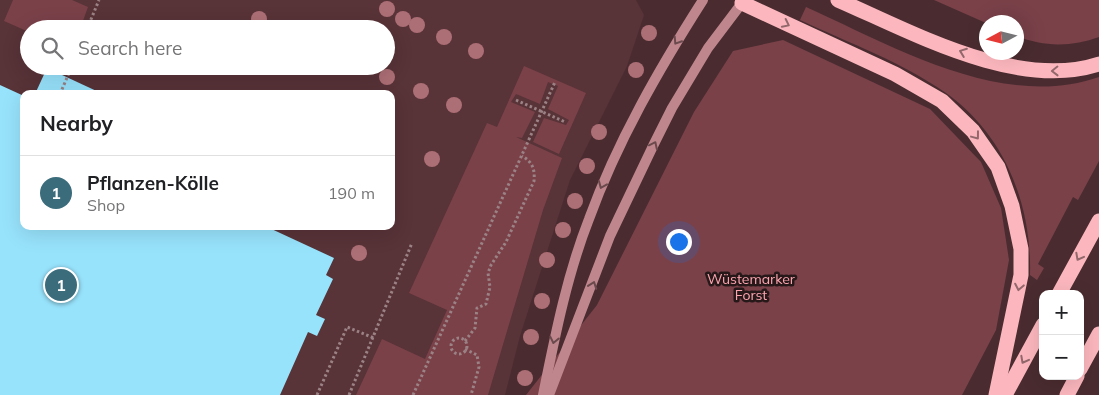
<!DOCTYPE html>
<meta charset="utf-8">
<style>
body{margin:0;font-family:Mulish,sans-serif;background:#f2f2f2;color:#202124}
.controls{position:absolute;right:15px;bottom:15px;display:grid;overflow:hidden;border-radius:10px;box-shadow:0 5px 20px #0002}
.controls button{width:45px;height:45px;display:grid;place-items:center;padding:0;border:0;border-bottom:1px solid #e0e0e0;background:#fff;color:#202124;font:25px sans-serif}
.compass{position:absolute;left:979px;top:15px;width:45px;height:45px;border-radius:50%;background:#fff;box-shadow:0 5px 20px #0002;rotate:263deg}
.you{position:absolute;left:678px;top:241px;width:18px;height:18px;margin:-12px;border:4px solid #fff;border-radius:50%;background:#1a73e8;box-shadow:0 0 0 8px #1a73e833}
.badge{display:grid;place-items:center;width:32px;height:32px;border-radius:50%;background:#3b6c7c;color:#fff;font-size:16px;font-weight:700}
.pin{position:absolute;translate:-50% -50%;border:2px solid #fff;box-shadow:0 1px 5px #0006}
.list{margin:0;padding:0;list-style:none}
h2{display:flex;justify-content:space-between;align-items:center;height:65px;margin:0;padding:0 20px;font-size:21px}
h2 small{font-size:16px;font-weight:400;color:#757577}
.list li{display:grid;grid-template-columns:32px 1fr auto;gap:15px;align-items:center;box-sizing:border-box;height:75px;padding:0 20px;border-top:1px solid #e0e0e0}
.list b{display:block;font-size:19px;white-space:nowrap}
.list p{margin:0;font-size:16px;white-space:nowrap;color:#757577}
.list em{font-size:16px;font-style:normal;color:#757577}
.icon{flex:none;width:28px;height:28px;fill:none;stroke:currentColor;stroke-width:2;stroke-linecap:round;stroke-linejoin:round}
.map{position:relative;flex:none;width:1099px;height:395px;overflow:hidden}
.search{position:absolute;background:#fff;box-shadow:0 5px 20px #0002;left:20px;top:20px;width:375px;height:55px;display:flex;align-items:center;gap:12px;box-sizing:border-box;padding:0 18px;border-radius:28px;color:#757577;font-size:19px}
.panel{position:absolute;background:#fff;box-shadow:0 5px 20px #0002;left:20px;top:90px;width:375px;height:140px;border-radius:10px}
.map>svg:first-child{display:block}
.built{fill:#583338;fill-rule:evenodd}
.green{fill:#7a4149}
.building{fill:#98e3fc}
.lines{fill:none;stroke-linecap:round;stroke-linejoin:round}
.path{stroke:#9b8285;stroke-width:3;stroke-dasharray:2.5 2.5;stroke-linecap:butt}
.secondary{stroke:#bf878d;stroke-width:10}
.motorway{stroke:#fcb7be;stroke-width:15}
.tree{fill:#ad6f76}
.oneway{stroke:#92686c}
.oneway2{stroke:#6b4a4e}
.labels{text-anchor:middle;stroke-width:5;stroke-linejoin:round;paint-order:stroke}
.park-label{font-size:14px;fill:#fea5b0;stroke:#27191a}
</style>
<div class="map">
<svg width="1099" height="395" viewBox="0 0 1099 395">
<rect width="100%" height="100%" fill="#4a2c30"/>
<path class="built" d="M0,0h636l8,15 -17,51 -57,114 -50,156 -15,59h-505zM29,29h357v37h-357zM24,94h367v132h-367z"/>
<g class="green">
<polygon points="13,0 72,0 88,7 80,29 29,29 29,32 4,21"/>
<path d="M934,0h165v37c-27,10 -56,10 -82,-1l-1,-14 -30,1z"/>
<path d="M806,7c87,39 196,104 293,70v84l-21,39 -5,-3 -35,67 6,4 -7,12 -7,-5c2,-70 -25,-140 -84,-182 -44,-31 -97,-50 -146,-73z"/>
<polygon points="783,40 930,109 981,162 1001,208 1009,260 996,330 962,395 526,395 597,305 694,112 733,51"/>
<polygon points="524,66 586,93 559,154 533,142 544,118 566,125 569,120 548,109 558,86 548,82 540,104 516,94 511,102 535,112 522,138 516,137 562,158 543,210 488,395 356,395 382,339 425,359 447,310 409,293 487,123 497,127"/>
</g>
<g class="building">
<polygon points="47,68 103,94 35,94"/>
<polygon points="0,85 24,96 24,226 265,226 334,258 326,275 333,279 316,315 325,319 317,336 308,332 280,395 0,395"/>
</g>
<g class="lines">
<g class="path">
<polyline points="87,29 99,0"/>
<polyline points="60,94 72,66"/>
<polyline points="516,100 565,122"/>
<circle cx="459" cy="346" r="8"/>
<path d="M465,341l10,-13 2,-20 9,-4 4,-17 -2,-14 3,-8 15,-23 28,-61c1,-11 -1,-19 -12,-25"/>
<polyline points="465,349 477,355 479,367 471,395"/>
<polyline points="317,395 347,327 374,338"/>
<polyline points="349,395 412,243"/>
<polyline points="413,395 555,82"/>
</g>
<g class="secondary">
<path d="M543,395c12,-59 24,-120 46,-176 28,-77 70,-150 114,-219"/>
<polyline points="549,395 610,236 653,146 672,108 708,48 742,3"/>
</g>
<g class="motorway">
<path d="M838,0c74,32 179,91 261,64"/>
<polyline points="742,3 895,74 942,101 973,131 998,167 1012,206 1021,249 1021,275 996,395"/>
<polyline points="1059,294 1099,221"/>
<polyline points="1080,369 1099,334"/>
<polyline points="1005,395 1043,325"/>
<polyline points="1067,395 1077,376"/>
</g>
</g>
<g class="tree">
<circle cx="387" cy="9" r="8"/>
<circle cx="259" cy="19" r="8"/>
<circle cx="403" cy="19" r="8"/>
<circle cx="417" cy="25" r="8"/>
<circle cx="649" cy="33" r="8"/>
<circle cx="444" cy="37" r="8"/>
<circle cx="476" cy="51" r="8"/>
<circle cx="636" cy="70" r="8"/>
<circle cx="387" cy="77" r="8"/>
<circle cx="421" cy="91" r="8"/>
<circle cx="454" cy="105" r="8"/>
<circle cx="599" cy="132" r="8"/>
<circle cx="432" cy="159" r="8"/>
<circle cx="587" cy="166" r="8"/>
<circle cx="575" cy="201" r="8"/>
<circle cx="563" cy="230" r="8"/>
<circle cx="359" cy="253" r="8"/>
<circle cx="547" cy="260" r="8"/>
<circle cx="542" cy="301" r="8"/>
<circle cx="531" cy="337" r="8"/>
<circle cx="525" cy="378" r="8"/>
</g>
<defs><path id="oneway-chevron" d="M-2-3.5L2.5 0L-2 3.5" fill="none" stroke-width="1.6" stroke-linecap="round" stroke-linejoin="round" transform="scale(1.25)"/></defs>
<g class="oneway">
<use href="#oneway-chevron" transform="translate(786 24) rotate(26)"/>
<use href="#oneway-chevron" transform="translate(963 52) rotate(-159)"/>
<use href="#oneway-chevron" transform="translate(1055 71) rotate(179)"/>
<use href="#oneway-chevron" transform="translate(976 136) rotate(53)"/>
<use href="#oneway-chevron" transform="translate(1079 257) rotate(118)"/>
<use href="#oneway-chevron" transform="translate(1019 287) rotate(101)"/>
<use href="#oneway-chevron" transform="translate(1024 360) rotate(118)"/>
</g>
<g class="oneway2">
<use href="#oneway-chevron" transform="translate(677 41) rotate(123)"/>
<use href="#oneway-chevron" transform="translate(654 145) rotate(-64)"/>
<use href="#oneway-chevron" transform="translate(602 185) rotate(113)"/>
<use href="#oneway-chevron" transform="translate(593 285) rotate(-70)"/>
<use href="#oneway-chevron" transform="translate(554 340) rotate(102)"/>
</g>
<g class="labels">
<g class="park-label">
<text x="751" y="284">Wüstemarker<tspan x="751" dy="16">Forst</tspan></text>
</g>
</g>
</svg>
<div class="controls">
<button>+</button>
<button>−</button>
</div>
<svg class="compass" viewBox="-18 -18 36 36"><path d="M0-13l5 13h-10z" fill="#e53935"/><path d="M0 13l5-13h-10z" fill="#757577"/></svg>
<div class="you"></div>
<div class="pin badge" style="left:61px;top:285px">1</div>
<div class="search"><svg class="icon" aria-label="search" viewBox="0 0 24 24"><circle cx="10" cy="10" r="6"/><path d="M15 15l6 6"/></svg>Search here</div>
<section class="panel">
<h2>Nearby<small></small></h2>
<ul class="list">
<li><span class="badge">1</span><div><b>Pflanzen-Kölle</b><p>Shop</p></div><em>190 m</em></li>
</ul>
</section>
</div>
